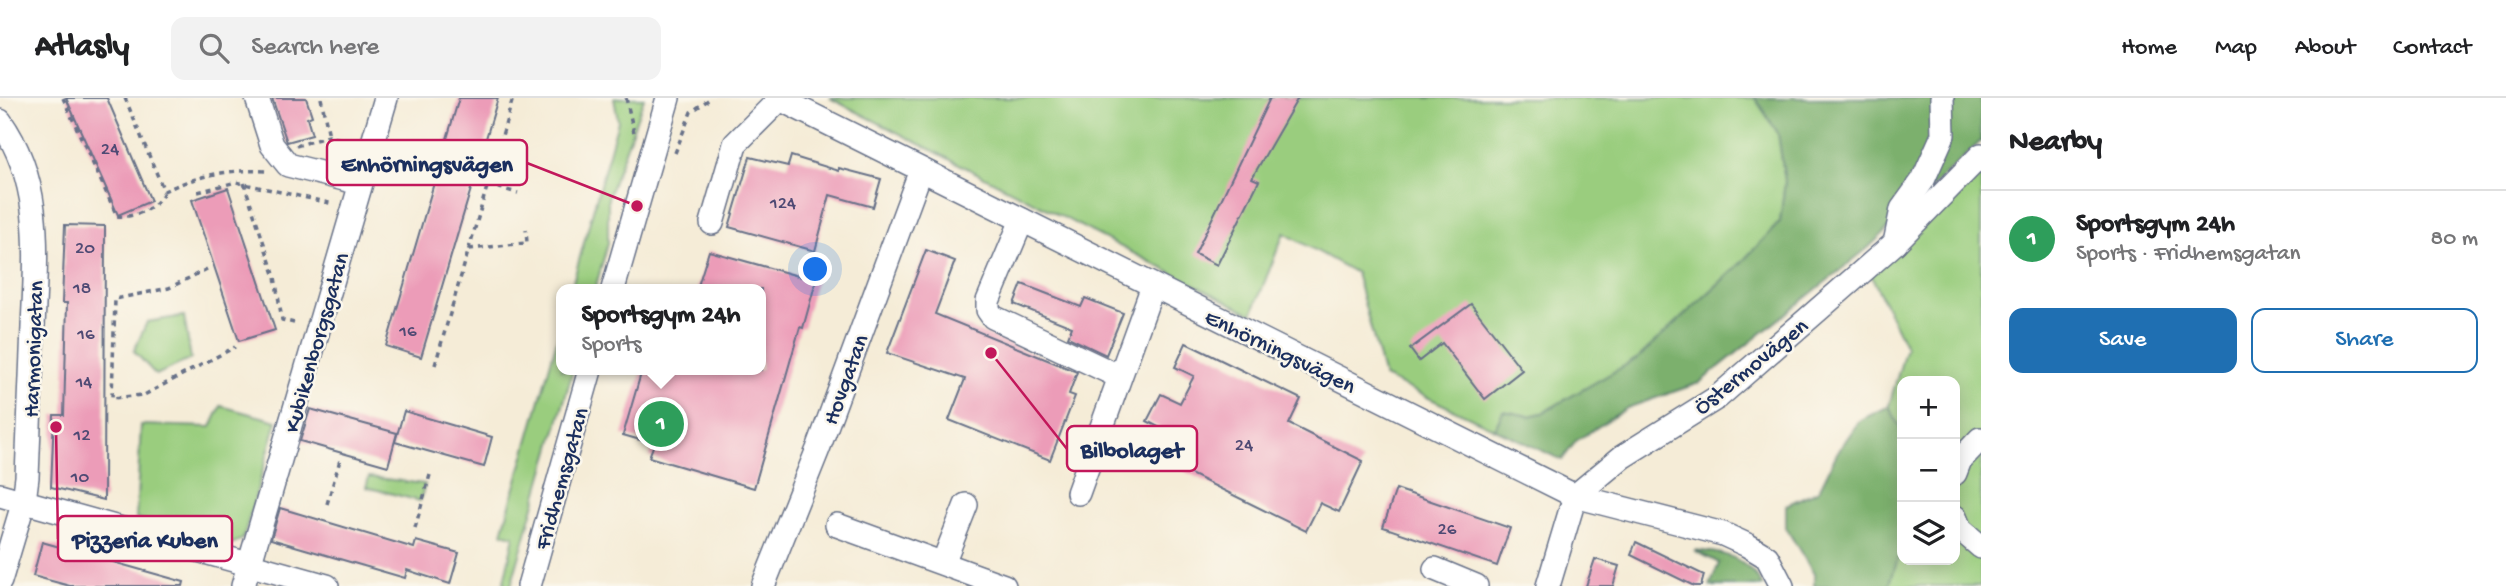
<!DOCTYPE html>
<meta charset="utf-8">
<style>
body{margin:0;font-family:"Gochi Hand",sans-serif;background:#f2f2f2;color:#202124}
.controls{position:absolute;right:21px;bottom:21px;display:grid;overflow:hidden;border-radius:14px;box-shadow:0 4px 18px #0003}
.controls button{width:63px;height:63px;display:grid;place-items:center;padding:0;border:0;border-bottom:2px solid #e0e0e0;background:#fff;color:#202124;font:35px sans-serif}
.you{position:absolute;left:816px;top:172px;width:24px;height:24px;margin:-18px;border:5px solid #fff;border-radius:50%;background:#1a73e8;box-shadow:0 0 0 10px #1a73e833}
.badge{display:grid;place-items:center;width:46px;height:46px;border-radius:50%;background:#1f6fb2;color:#fff;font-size:23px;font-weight:700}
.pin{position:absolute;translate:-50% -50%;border:4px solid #fff;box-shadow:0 2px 7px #0006}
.popup{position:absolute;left:556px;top:186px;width:210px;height:91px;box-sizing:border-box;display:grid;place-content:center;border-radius:14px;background:#fff;filter:drop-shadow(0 2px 5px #0005);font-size:23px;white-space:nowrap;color:#757577}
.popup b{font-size:26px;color:#202124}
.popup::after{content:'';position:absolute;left:50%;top:100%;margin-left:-14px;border:14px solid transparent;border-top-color:#fff}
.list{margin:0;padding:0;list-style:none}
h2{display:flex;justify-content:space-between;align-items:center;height:91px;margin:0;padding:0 28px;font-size:30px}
h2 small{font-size:23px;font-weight:400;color:#757577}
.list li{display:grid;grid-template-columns:46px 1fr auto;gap:21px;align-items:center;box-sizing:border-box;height:98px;padding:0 28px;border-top:2px solid #e0e0e0}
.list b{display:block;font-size:26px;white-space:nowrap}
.list p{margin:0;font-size:23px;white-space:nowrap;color:#757577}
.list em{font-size:23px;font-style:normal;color:#757577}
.actions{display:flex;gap:14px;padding:21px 28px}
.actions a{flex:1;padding:16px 0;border:2px solid #1f6fb2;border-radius:14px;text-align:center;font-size:24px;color:#1f6fb2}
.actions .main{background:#1f6fb2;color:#fff}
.icon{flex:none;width:38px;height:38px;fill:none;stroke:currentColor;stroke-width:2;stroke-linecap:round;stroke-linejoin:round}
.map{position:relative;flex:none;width:1981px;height:488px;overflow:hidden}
header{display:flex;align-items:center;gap:42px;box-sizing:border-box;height:98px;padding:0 35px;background:#fff;border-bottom:2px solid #e0e0e0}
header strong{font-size:33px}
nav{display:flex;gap:38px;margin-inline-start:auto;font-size:24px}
.search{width:490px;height:63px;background:#f2f2f2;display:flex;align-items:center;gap:18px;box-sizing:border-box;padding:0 24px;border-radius:14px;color:#757577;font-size:26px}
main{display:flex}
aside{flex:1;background:#fff}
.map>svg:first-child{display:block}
.green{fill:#9acd7e;stroke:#5a7e6e;stroke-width:2}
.forest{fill:#7bb06d;stroke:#4b7066;stroke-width:2}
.building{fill:#ec9cb8}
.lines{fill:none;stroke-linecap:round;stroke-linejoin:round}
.minor-casing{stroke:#677188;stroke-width:26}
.path{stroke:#677188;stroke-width:3.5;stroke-dasharray:5 5;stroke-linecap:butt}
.minor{stroke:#fff;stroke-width:23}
.labels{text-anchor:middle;stroke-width:5;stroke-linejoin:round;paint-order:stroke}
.number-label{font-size:19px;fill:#4f4a74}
.street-label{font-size:23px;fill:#1b2f5e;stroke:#fbf7ec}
.leader{fill:none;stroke:#c2185b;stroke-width:2.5}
.callout-dot{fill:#c2185b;stroke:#fbf7ec;stroke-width:2.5}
.callout{fill:#fbf7ec;stroke:#c2185b;stroke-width:2.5}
.callout-label{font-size:24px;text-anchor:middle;font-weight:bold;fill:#1b2f5e}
</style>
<header>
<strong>Atlasly</strong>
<div class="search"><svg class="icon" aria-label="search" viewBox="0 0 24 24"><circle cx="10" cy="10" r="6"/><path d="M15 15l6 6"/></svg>Search here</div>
<nav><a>Home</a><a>Map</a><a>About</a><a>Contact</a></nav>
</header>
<main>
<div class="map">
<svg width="1981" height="488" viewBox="0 0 1981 488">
<rect width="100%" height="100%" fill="#fbf7ec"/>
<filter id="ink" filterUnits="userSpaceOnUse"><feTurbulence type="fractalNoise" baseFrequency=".0143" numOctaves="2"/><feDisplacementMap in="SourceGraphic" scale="14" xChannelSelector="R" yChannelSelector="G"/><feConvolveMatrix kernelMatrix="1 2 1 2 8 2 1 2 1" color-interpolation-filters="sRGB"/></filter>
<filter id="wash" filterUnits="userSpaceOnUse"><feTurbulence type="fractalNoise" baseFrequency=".00686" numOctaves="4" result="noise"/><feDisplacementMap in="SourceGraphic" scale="28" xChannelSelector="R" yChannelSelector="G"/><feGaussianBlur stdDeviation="1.57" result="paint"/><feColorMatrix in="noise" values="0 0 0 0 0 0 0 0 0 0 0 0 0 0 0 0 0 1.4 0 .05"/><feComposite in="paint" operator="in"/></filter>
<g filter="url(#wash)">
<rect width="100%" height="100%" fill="#f5ecd7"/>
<g class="green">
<polygon points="614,0 644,0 608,100 608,145 595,191 571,191 618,23"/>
<polygon points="830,0 1755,0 1778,35 1785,83 1780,124 1740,166 1638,260 1542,315 1529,318 1503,313 1495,331 1384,279 1356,175 1284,135 1252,216"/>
<polygon points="1981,72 1981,488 1889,488 1902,447 1902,462 1955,462 1955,283 1902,283 1902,333 1889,308 1906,249 1871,177"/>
<polygon points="184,218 191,261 156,277 134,253 147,224"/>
<polygon points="561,228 561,272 573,272 511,488 503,488 514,438 502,435"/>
<polygon points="221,308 277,323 243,441 229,447 136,420 141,327 211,329"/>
<polygon points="369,379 425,386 420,403 366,389"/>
</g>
<g class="forest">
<polygon points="1755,0 1981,0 1981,43 1868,150 1699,285 1627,310 1576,343 1562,362 1495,331 1503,313 1529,318 1542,315 1638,260 1740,166 1780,124 1785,83 1778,35"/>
<polygon points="1889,308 1902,333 1902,447 1889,488 1814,488 1814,476 1786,430 1786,407 1819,392 1837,355 1860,322"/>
<path d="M1694,452c34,3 49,6 69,36h-53l9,-23z"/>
</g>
<g id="blocks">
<g class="building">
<polygon points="66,0 107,0 151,103 118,117"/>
<polygon points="272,0 306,0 312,18 307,20 312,37 287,44"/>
<polygon points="459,0 498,0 421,259 386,248"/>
<polygon points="1270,0 1298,0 1252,80 1259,83 1217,167 1195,156"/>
<polygon points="791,58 839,73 839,70 881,81 873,109 830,97 815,153 729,129 750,59 788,68"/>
<polygon points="228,90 275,232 239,243 192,102"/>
<polygon points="65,127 105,128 104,402 51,389 54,317 64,317 67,205 62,205"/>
<polygon points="926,152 955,163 935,216 1077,274 1069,296 1075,298 1050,362 949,322 965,281 887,255"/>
<polygon points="709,153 816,183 803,230 800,229 754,390 649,359 654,346 623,337 642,272 761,272 761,191 697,191"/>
<polygon points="1022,186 1081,209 1085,200 1123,215 1106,257 1068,239 1072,229 1014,206"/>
<polygon points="1471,206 1522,272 1485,301 1442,245 1419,263 1410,251"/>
<polygon points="1186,245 1301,301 1289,326 1363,363 1339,414 1320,405 1306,433 1154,358 1166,333 1147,323 1161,296 1180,305 1194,278 1175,269"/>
<polygon points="310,311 397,335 388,368 300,343"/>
<polygon points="404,313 492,339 484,369 395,344"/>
<polygon points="1396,391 1510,430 1497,468 1383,429"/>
<polygon points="280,410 414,450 416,443 459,455 450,486 407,472 405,480 271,441"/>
<polygon points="42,444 184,484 183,488 70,488 33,478"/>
<polygon points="1636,444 1704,477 1701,488 1694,488 1631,457"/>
<polygon points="1595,461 1619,468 1613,488 1586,488"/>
</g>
</g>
</g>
<g filter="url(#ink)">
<use href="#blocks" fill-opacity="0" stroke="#677188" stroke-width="2"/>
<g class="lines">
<defs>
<g id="minor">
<polyline points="257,0 272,47 288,67 360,85"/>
<polyline points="778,0 1575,398 1723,436 1747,447 1767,459 1782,488"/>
<path d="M0,23c44,62 36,133 33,206 -2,50 -4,100 -6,150l-3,24 -24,80"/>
<polyline points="1022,122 988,203 988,212 993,219 1118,278"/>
<polyline points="712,125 735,46 780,1"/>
<polyline points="1895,145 1902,111 1923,82 1943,37 1942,0"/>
<polyline points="613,191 668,0"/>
<polyline points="1955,375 1960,362 1980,341"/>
<polyline points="1078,395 1153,188"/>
<polyline points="0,397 327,488"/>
<polyline points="1955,419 1960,431 1981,449"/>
<polyline points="837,427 1004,488"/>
<polyline points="943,465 966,407"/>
<polyline points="1435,471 1476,488"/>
<polyline points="243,488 386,0"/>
<polyline points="529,488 590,272"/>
<polyline points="763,488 818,351 921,72"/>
<polyline points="1548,488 1575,398 1622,359 1718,299 1895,145 1981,57"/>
</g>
</defs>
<use href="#minor" class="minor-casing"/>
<g class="path">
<path d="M63,0l54,118c17,3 42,-9 47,-25"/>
<path d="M125,0l39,93c35,-16 65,-22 103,-20"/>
<polyline points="321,0 329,38"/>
<polyline points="626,0 635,39"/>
<polyline points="296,48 329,38 352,44"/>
<polyline points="675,55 691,14 711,0"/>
<polyline points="244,85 275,179 282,222 298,226"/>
<polyline points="488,87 518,95"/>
<polyline points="198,94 236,84 334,106"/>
<polyline points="469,151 527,145 526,132"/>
<polyline points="207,171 169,190 115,201 112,300 144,297 235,249"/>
<polyline points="435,267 513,0"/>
<polyline points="327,406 340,362"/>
<polyline points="415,430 430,377"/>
</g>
<use href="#minor" class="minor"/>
</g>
</g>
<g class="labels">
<g class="number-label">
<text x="110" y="56">24</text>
<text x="783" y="110">124</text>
<text x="85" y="155">20</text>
<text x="82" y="195">18</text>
<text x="408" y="238">16</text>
<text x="86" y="241">16</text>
<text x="84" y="289">14</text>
<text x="82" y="342">12</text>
<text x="1244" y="352">24</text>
<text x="80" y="384">10</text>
<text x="1447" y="436">26</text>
</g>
<g class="street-label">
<text transform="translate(315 244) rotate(-74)" y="8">Kubikenborgsgatan</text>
<text transform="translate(32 251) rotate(-88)" y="8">Harmonigatan</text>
<text transform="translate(1281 252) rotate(26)" y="8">Enhörningsvägen</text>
<text transform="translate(1750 267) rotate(-39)" y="8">Östermovägen</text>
<text transform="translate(844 281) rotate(-70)" y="8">Hovgatan</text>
<text transform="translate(560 380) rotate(-74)" y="8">Fridhemsgatan</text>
</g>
</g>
<path class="leader" d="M637 108L527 65M991 255L1067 351M56 329L58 441"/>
<g class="callout-dot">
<circle cx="637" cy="108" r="7"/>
<circle cx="991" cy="255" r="7"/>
<circle cx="56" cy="329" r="7"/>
</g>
<g class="callout">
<rect x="327" y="42" width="200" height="45" rx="7"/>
<rect x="1067" y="328" width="130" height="45" rx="7"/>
<rect x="58" y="418" width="174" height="45" rx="7"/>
</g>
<g class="callout-label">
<text x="427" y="73">Enhörningsvägen</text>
<text x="1132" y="359">Bilbolaget</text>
<text x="145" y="449">Pizzeria Kuben</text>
</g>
</svg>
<div class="controls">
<button>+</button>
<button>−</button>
<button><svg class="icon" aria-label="layers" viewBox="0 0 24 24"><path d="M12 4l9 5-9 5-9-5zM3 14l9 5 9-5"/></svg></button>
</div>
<div class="you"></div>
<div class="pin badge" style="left:661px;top:326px;background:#2e9e5b">1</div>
<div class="popup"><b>Sportsgym 24h</b>Sports</div>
</div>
<aside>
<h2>Nearby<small></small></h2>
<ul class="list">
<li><span class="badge" style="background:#2e9e5b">1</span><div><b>Sportsgym 24h</b><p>Sports · Fridhemsgatan</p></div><em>80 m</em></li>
</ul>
<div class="actions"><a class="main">Save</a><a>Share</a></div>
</aside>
</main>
